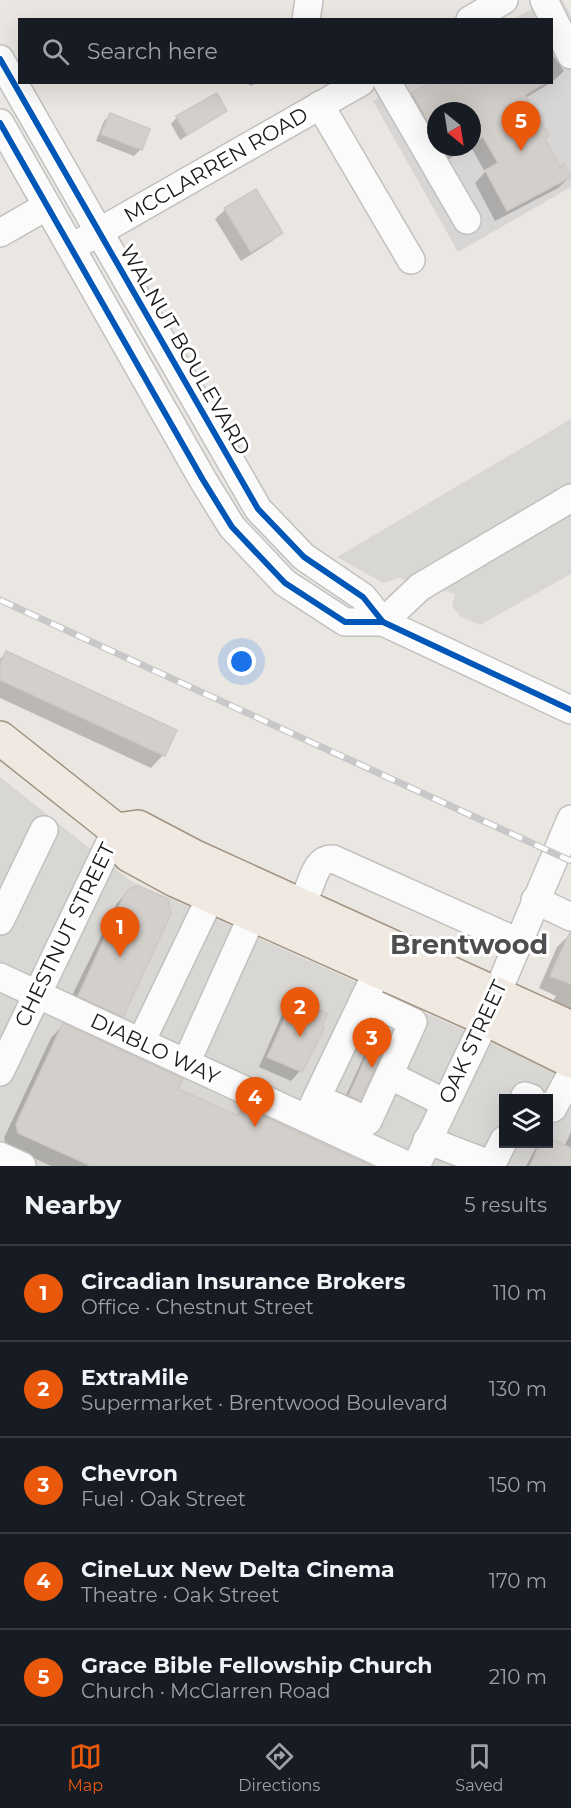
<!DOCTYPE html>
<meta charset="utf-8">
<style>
body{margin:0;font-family:Montserrat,sans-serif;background:#20242c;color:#f1f3f6}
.controls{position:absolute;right:18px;bottom:18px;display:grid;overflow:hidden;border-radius:0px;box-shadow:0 6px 24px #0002}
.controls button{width:54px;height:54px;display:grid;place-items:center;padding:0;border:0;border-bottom:2px solid #363941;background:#171b24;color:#f1f3f6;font:30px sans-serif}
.compass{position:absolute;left:427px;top:102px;width:54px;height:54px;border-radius:50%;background:#171b24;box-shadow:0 6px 24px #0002;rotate:150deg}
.you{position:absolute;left:242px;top:662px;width:21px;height:21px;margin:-15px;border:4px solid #fff;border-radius:50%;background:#1a73e8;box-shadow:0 0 0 9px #1a73e833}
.badge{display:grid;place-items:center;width:39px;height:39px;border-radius:50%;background:#ea580c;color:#fff;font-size:20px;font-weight:700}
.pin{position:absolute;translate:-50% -50px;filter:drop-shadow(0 2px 3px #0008)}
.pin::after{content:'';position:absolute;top:32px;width:21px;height:18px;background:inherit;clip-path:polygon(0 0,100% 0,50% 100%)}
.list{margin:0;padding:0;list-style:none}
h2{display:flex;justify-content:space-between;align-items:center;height:78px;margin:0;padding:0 24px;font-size:26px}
h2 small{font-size:20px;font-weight:400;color:#9ea1a6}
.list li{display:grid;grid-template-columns:39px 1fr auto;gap:18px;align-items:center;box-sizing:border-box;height:96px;padding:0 24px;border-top:2px solid #363941}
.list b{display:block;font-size:22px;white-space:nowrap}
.list p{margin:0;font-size:20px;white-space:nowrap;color:#9ea1a6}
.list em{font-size:20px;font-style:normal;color:#9ea1a6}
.icon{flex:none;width:33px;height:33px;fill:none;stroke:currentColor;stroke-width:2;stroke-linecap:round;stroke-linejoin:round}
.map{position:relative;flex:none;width:571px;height:1166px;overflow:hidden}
.search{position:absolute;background:#171b24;box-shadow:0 6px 24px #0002;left:18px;right:18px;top:18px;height:66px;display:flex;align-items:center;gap:15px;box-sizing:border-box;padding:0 21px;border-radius:0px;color:#9ea1a6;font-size:22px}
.sheet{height:558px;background:#171b24}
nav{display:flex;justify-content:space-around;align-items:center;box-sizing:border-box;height:84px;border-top:2px solid #363941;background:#171b24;font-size:16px;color:#9ea1a6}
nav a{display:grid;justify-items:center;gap:3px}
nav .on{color:#ea580c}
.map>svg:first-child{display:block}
.residential{fill:#d9d7d4;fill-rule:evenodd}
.religious{fill:#d8d6d4;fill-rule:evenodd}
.parking{fill:#d8d7d5}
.shadow{fill:#0003;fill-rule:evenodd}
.building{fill:#d3cfcb;stroke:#cdc8c4;stroke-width:1.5}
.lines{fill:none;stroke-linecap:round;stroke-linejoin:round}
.minor-casing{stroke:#c2c1bf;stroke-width:30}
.major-casing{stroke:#a09380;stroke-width:36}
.minor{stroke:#fcfbfb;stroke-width:27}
.major{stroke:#f0e9e2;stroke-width:33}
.rail-casing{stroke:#c9c8c8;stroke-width:7}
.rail{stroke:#fff;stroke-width:4.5;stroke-dasharray:14;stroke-linecap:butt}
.cycleway-casing{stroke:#fff;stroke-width:10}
.cycleway{stroke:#0057b8;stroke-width:6}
.labels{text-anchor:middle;stroke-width:6;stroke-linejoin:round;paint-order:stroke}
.street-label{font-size:21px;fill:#1b1b1b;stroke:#fff}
.district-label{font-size:27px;font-weight:bold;fill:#4e4e4e;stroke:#fff}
</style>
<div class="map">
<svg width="571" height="1166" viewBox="0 0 571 1166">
<rect width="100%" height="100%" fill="#eae7e2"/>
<g class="residential">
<polygon points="571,419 571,574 480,625 460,616 452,606 455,594 399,578 383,583 337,557"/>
<path d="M0,777l131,104 440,197v88h-571zM504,1098h44v46h-44z"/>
</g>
<path class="religious" d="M548,0h14l9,16v171l-113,65 -85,-151 32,-18 147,-1v-62l-38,-1zM436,111h36v36h-36z"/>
<polygon class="parking" points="571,74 571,139 546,95 558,88 556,83"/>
<g class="shadow">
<path d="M552,54l12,17 -12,11 -27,16 34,71 11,8 -12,11 -63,33 -20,-38 10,-11 -14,-25 -35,19 -35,-60 12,-11 25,-13h114zM436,111h36v36h-36z"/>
<polygon points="243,82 255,82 252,86"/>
<polygon points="226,111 180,140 171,124 177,117"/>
<polygon points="110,115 148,130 140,150 134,156 96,141 104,121"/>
<polygon points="225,210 281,233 271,242 241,261 215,219"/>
<polygon points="6,653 163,755 151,768 0,698 0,659"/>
<polygon points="130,890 122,1016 109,1028 66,1008 117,903"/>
<polygon points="570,934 571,935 571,1019 564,1016 568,1007 553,1001 556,996 539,988 557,947"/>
<polygon points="294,1001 300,1071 291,1081 259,1067 284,1010"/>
<polygon points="63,1025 176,1090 235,1117 244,1109 368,1166 51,1166 6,1145 4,1138 51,1038"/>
<polygon points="380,1028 359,1099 352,1106 343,1102 374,1034"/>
<polygon points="571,1132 571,1166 526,1166 538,1144 548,1144 548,1140 564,1147"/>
</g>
<g class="building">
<polygon points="432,82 546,82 525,95 549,136 545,138 560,167 564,164 571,177 507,211 485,170 498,163 483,137 472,142 472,111 436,111 436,135 412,93"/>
<polygon points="217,93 227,111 187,135 176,116"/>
<polygon points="110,113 150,129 142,150 101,134"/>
<polygon points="256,189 283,233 251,252 224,208"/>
<polygon points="6,651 177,730 165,756 0,680 0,664"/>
<polygon points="138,886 168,899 171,914 123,1017 78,996 125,894 129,889"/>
<polygon points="570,932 571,933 571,984 550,976"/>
<polygon points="294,999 328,1014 322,1026 325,1027 302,1072 267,1057"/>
<polygon points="63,1023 183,1079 178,1089 238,1116 243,1107 371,1166 91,1166 18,1133 16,1124"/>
<polygon points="380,1026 392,1031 360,1100 349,1095"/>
<polygon points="549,1138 571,1148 571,1166 530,1166 540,1143 549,1143"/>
</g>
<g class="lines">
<defs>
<g id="minor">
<polyline points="544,0 571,55"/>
<polyline points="306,20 309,0"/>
<polyline points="470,20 504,0"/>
<polyline points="0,59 258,509 304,557 363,597 383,622"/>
<polyline points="387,82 467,220"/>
<polyline points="320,105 411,260"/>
<polyline points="0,123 203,480 232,527 285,583 345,622 383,622 571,710"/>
<polyline points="0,233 47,206"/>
<polyline points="83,241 361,82"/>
<polyline points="383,622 420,587 571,498"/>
<polyline points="535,900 571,917"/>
<path d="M284,919c7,-8 16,-16 22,-25 7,-12 9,-36 27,-35l185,83"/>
<polyline points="0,921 44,830"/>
<polyline points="0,977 409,1166"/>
<polyline points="364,999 413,1022 389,1075"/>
<polyline points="141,1042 211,896"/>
<polyline points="186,1063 253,914"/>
<polyline points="0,1072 116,830"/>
<polyline points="317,1098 368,1121 389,1075 445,1103"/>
<polyline points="524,1098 525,1096 531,1098"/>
<polyline points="548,1106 553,1108 571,1074"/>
<polyline points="310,1112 378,970"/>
<polyline points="427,1140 492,1165"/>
<polyline points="0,1156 22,1166"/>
<polyline points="416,1166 486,1019 571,819"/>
<polyline points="491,1166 504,1140"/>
</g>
<g id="major">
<polyline points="0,738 116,830 129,855 175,880 486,1019 571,1061"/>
<polyline points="116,830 138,827 195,857 571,1028"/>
</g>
</defs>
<use href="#minor" class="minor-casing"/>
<use href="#major" class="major-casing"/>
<use href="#minor" class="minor"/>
<use href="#major" class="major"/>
<defs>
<polyline id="rail" points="0,600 571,861"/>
</defs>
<use href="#rail" class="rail-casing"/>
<use href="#rail" class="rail"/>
<defs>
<g id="cycleway">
<polyline points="0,59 258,509 304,557 363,597 383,622"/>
<polyline points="0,123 203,480 232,527 285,583 345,622 383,622 571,710"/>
</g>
</defs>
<use href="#cycleway" class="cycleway-casing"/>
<use href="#cycleway" class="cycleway"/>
</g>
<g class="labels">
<g class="street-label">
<text transform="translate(216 165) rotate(-30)" y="7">MCCLARREN ROAD</text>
<text transform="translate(185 350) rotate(60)" y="7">WALNUT BOULEVARD</text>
<text transform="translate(65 935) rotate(-64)" y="7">CHESTNUT STREET</text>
<text transform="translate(473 1042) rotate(-65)" y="7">OAK STREET</text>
<text transform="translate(155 1049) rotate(25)" y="7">DIABLO WAY</text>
</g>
<g class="district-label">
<text x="469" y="954">Brentwood</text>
</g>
</g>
</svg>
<div class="controls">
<button><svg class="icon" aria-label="layers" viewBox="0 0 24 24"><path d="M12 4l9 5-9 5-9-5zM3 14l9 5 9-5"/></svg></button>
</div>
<svg class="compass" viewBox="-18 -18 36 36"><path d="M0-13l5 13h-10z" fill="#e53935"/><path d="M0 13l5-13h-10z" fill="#9ea1a6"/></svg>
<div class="you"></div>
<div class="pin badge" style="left:120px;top:957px">1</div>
<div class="pin badge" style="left:300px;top:1037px">2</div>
<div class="pin badge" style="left:372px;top:1068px">3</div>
<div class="pin badge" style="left:255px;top:1127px">4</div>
<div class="pin badge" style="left:521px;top:151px">5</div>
<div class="search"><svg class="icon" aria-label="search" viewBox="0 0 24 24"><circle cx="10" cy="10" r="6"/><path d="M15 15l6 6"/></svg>Search here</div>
</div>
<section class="sheet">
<h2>Nearby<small>5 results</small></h2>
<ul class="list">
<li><span class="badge">1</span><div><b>Circadian Insurance Brokers</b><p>Office · Chestnut Street</p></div><em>110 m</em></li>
<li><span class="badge">2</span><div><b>ExtraMile</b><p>Supermarket · Brentwood Boulevard</p></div><em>130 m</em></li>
<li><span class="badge">3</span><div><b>Chevron</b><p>Fuel · Oak Street</p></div><em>150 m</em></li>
<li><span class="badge">4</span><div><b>CineLux New Delta Cinema</b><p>Theatre · Oak Street</p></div><em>170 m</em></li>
<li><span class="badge">5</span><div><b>Grace Bible Fellowship Church</b><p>Church · McClarren Road</p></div><em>210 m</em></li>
</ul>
</section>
<nav>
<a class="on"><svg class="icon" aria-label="map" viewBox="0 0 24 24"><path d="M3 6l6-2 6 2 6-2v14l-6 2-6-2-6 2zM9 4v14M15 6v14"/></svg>Map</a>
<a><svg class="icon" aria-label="directions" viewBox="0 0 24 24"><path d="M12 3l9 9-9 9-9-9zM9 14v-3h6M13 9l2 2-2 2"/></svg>Directions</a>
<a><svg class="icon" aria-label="saved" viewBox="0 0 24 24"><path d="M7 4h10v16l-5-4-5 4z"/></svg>Saved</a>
</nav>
